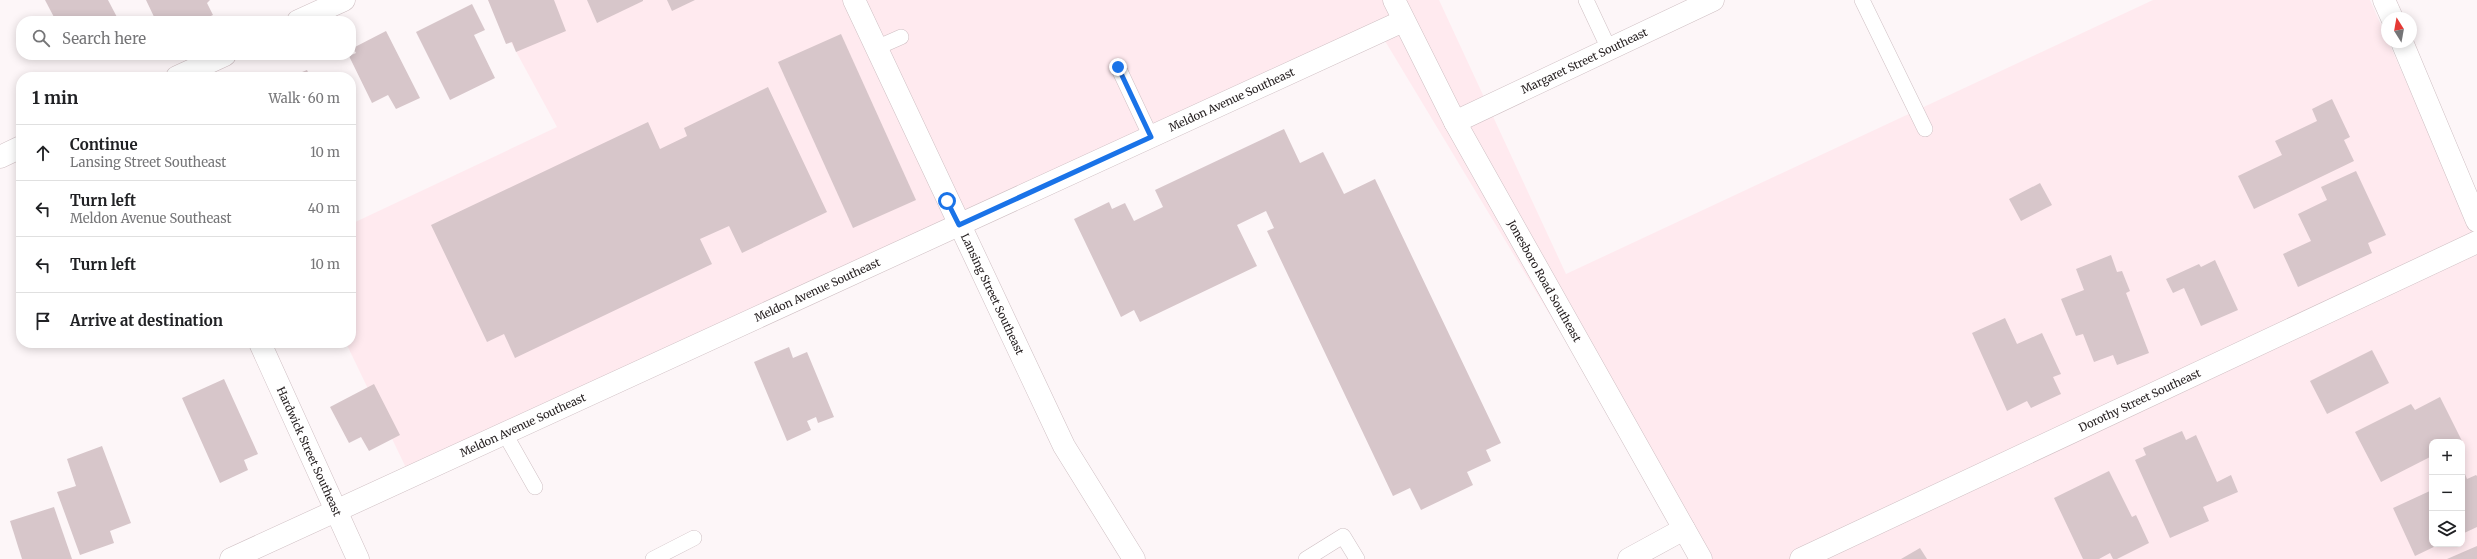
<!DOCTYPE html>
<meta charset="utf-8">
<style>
body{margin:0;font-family:Merriweather,serif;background:#f2f2f2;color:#202124}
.controls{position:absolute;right:12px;bottom:12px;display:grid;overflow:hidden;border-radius:8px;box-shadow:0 2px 10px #0003}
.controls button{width:36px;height:36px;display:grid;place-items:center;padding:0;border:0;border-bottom:1px solid #e0e0e0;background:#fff;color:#202124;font:20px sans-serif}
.compass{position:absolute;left:2381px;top:12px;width:36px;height:36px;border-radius:50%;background:#fff;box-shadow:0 2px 10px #0003;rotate:349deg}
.stop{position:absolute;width:12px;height:12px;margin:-9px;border:3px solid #1a73e8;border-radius:50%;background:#fff}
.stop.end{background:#1a73e8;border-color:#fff;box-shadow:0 1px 4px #0008}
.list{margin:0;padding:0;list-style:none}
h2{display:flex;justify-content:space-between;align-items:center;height:52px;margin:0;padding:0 16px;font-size:17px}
h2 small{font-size:13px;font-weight:400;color:#757577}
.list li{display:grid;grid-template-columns:26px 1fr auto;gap:12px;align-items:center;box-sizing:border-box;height:56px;padding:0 16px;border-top:1px solid #e0e0e0}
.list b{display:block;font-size:15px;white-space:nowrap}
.list p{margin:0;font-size:13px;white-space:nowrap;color:#757577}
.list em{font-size:13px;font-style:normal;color:#757577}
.icon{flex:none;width:22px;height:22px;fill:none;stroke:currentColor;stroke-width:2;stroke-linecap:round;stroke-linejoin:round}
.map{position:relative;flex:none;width:2477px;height:559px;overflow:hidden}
.search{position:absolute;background:#fff;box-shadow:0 2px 10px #0003;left:16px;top:16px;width:340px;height:44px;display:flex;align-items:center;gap:10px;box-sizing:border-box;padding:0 14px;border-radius:16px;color:#757577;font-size:15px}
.panel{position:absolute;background:#fff;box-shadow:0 2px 10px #0003;left:16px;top:72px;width:340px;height:276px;border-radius:16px}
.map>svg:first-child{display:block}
.built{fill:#ffeaef;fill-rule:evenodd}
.building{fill:#d7c6ca}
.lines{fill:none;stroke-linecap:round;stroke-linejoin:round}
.lane-casing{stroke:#cfbfc3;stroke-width:16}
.street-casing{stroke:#cfbfc3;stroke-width:23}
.secondary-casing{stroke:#cfbfc3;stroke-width:23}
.lane{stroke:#fff;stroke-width:15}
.street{stroke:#fff;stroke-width:22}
.secondary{stroke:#fff;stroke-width:22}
.route{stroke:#1a73e8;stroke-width:5}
.labels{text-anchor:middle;stroke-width:3.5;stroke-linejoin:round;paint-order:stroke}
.street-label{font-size:11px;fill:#282223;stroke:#fff}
</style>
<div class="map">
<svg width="2477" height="559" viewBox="0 0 2477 559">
<rect width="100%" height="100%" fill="#fdf6f8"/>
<path class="built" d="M488,0h951l127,274 587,-274h217l107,242v317h-780l-321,-533 -701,317 -267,129 -62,-129h5v-119l206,-97zM2432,442h30v102h-30z"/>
<g class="building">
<polygon points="45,0 108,0 119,21 56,21"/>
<polygon points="146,0 210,0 207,3 213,15 200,21 156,21"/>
<polygon points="488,0 554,0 566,31 516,52 512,42 506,44"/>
<polygon points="587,0 643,0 643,1 597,23"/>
<polygon points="667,0 695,0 672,11"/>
<polygon points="472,4 485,30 474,35 495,78 450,100 416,32"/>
<polygon points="386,31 420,98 396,109 388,95 372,103 349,56 356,53 353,48"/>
<polygon points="841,34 916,200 853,228 778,62"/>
<polygon points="307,70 310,77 290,77"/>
<polygon points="768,87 827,212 742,253 729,226 700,239 712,264 515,358 504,334 487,342 431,225 648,122 660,149 687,136 684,128"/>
<polygon points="2332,99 2350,137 2344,140 2354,161 2254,209 2238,176 2282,155 2275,141 2317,121 2312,109"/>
<polygon points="1284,129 1300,163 1323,152 1344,194 1375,179 1501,443 1486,450 1491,461 1467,472 1473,485 1421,510 1410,488 1393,496 1267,231 1274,228 1266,211 1237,225 1257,266 1140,322 1134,310 1121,317 1074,219 1109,202 1112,209 1125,203 1134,221 1163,207 1155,190"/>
<polygon points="2356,171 2386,235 2368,243 2372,253 2298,287 2283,254 2311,241 2298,214 2327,200 2321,187"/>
<polygon points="2040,183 2052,205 2021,221 2009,199"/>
<polygon points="2111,255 2117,272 2122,271 2130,291 2126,293 2149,353 2117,365 2113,355 2094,362 2083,334 2076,336 2061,299 2084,290 2076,269"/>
<polygon points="2215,260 2238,310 2201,326 2184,288 2173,293 2166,279 2199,264 2201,267"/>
<polygon points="2005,318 2017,344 2042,333 2061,374 2053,377 2061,394 2031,408 2027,401 2007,411 1972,333"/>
<polygon points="789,347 793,358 807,352 834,417 818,423 816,417 807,421 811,430 787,441 754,362"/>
<polygon points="2372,350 2389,383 2327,414 2310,381"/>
<polygon points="224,379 258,454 244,460 248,470 220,483 182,398"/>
<polygon points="374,384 400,435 369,451 361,437 349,443 330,407"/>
<polygon points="2440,397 2462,441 2432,442 2432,456 2381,482 2355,432 2411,404 2415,410"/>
<polygon points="2182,431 2186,440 2196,435 2217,482 2231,475 2238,492 2203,507 2209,521 2170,538 2135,460 2146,455 2143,448"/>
<polygon points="102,446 131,523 110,531 114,543 80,555 57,492 76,486 67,459"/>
<polygon points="2109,471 2132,517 2136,515 2149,543 2117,559 2113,559 2110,553 2099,559 2083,559 2054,498"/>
<polygon points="2465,474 2467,479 2476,475 2477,476 2477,527 2462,534 2462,476"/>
<polygon points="2432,490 2432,544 2440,544 2415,556 2393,508"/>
<polygon points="54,507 72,559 22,559 10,521"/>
<polygon points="2477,546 2477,559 2447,559"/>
<polygon points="1920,548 1927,559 1901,559"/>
</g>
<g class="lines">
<defs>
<g id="lane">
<polyline points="1586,0 1609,49"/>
<polyline points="1862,0 1925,129"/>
<polyline points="876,48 901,37"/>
<polyline points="1118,67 1151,137"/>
<polyline points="505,434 535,487"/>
<polyline points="653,559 694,538"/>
<polyline points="1306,559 1343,536 1357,559"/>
</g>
<g id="street">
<path id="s1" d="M854,0l210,446 70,113"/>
<polyline points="298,21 344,0"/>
<polyline points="177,77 225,55"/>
<path id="s2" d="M1455,122l258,-122"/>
<polyline points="0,157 21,147"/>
<path id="s3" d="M260,343l98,216"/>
<path id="s4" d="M231,559l1172,-538"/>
<polyline points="1629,559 1684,529"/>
<path id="s5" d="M1801,559l676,-317"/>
</g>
<g id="secondary">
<path id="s6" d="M1394,0l61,122 246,437"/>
<polyline points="2384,0 2392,18"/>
<polyline points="2402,42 2477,221"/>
</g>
</defs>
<use href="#lane" class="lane-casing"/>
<use href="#street" class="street-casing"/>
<use href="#secondary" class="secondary-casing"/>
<use href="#lane" class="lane"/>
<use href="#street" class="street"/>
<use href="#secondary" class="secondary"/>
</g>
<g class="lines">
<polyline class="route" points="947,201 959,225 1151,137 1118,67"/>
</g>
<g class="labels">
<g class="street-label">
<text dy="4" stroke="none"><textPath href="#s2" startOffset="143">Margaret Street Southeast</textPath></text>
<text dy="4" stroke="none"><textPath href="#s4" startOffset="1101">Meldon Avenue Southeast</textPath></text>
<text dy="4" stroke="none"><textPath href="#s6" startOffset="319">Jonesboro Road Southeast</textPath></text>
<text dy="4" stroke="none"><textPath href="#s4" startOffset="645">Meldon Avenue Southeast</textPath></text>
<text dy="4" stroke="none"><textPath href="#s1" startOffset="325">Lansing Street Southeast</textPath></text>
<text dy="4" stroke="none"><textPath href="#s5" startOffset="374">Dorothy Street Southeast</textPath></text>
<text dy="4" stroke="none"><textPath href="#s4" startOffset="321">Meldon Avenue Southeast</textPath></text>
<text dy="4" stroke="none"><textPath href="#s3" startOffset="119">Hardwick Street Southeast</textPath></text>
</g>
</g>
</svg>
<div class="controls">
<button>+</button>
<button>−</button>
<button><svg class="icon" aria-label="layers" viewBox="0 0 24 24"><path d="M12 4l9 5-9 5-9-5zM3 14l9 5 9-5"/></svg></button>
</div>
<svg class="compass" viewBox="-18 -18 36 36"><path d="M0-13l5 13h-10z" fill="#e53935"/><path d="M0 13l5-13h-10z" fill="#757577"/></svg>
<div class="stop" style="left:947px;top:201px"></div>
<div class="stop end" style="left:1118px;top:67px"></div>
<div class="search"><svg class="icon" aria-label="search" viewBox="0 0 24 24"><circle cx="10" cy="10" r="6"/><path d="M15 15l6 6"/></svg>Search here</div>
<section class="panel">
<h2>1 min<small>Walk · 60 m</small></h2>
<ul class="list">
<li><svg class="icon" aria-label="ahead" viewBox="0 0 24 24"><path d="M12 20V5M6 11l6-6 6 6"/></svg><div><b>Continue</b><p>Lansing Street Southeast</p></div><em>10 m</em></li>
<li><svg class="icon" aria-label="left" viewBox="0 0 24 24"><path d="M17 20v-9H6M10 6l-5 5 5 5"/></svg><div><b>Turn left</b><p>Meldon Avenue Southeast</p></div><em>40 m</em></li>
<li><svg class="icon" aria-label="left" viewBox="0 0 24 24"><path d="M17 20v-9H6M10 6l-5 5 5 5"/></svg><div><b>Turn left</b></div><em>10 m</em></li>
<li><svg class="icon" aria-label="arrive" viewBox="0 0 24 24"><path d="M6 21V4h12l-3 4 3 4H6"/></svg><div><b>Arrive at destination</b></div></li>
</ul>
</section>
</div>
